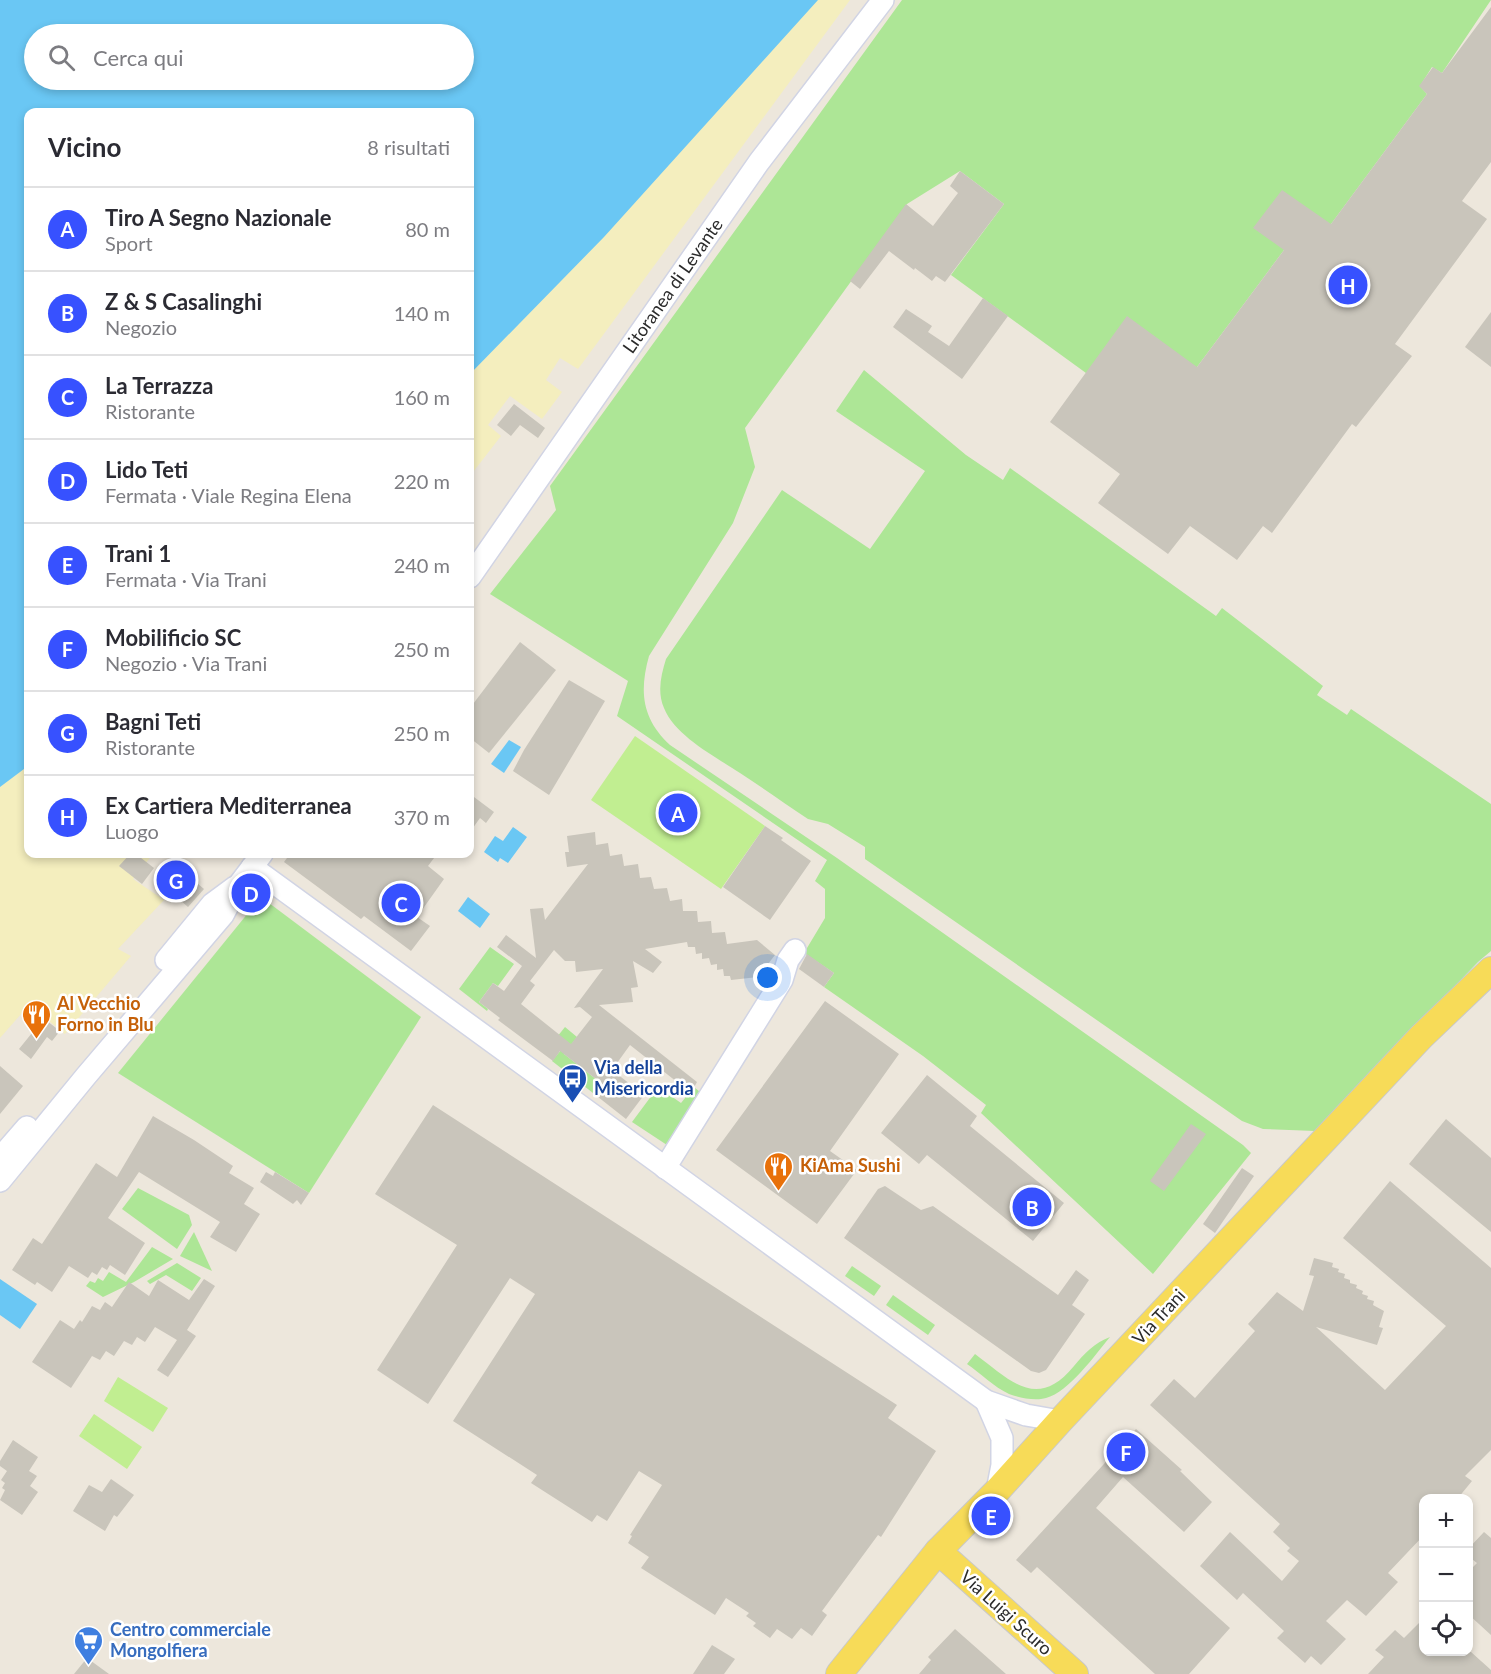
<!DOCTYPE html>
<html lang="it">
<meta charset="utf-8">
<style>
body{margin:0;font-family:Lato,sans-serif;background:#f7f7f7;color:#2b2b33}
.controls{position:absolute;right:18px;bottom:18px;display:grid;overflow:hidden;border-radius:12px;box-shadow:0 3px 9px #0003}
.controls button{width:54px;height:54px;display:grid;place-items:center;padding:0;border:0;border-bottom:2px solid #e1e1e2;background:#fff;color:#2b2b33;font:30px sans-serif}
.you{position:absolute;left:768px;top:978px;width:21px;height:21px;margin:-15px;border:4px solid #fff;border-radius:50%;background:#1a73e8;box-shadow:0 0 0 9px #1a73e833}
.badge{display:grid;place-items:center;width:39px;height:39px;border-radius:50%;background:#3751ff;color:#fff;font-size:20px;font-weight:700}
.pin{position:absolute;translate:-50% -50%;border:3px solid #fff;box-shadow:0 2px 6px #0006}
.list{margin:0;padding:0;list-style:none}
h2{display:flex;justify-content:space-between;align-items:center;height:78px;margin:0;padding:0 24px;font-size:26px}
h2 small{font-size:20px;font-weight:400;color:#7c7c81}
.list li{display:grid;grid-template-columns:39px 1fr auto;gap:18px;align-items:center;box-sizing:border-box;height:84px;padding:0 24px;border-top:2px solid #e1e1e2}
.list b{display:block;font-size:22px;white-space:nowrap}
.list p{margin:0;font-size:20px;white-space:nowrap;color:#7c7c81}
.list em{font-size:20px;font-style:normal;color:#7c7c81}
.icon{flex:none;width:33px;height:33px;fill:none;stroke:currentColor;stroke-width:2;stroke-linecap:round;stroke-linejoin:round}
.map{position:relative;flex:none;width:1491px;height:1674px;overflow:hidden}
.search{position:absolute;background:#fff;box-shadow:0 3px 9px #0003;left:24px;top:24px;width:450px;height:66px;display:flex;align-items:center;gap:15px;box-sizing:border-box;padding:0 21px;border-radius:33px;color:#7c7c81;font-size:22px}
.panel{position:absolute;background:#fff;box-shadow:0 3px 9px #0003;left:24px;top:108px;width:450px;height:750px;border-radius:12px}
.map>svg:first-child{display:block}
.green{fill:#ade696}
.sand{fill:#f4eebe}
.pitch{fill:#c1ee91}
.water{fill:#6ac7f4;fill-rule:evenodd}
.building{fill:#c9c5bb;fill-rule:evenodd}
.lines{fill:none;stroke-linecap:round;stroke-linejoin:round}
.minor-casing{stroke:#d1d4e4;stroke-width:24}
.major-casing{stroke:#c8c8c8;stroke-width:28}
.minor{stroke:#fff;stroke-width:21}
.major{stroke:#f7db58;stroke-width:26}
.labels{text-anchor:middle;stroke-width:5;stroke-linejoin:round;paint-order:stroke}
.street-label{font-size:18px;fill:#2b2b2b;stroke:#fff}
.food-label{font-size:18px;font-weight:bold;fill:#c56008;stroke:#fff;text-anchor:start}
.transit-label{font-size:18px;font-weight:bold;fill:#164399;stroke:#fff;text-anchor:start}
.shop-label{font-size:18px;font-weight:bold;fill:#366cbe;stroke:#fff;text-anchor:start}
</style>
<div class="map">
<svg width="1491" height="1674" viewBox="0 0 1491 1674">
<rect width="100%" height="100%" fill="#ede7dc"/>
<g class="green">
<path d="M902,0h589l-49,73 -10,-6 -12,19 7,8 -124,168 -19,-12 -87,117 -111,6 -135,-98 53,-71 -44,-33 -53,33 -162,224 10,39 -22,56 -84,133c-10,36 -7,63 21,89l167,113 406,287 8,8 -98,121 -172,-161 5,-8 -63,-49 -99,-69 10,-14 -30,-20 21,-35v-29l-10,-8 12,-21 -210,-144 11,-35 -138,-87 66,-84 -6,-24z"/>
<path d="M864,370l102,85 37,25 7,-12 206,148 6,-8 101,78 -6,9 30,20 4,-6 140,95v147l-13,11 -163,169 -52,-2 -21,-8 -377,-262v-12l-37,-23 -20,-5c-23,-15 -45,-31 -68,-46 -24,-16 -65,-37 -76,-65 -7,-16 -3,-33 2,-49l116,-169 88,59 55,-78 -89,-60z"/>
<polygon points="261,897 421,1017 309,1193 118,1073"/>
<polygon points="490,947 514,964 498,986 493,983 479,1002 488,1009 487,1011 459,989"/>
<polygon points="565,1027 577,1037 564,1054 601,1083 593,1093 552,1061 566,1044 557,1037"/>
<polygon points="658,1087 681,1103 694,1087 700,1092 667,1145 632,1122"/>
<polygon points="138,1188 189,1215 192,1225 177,1249 122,1209"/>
<polygon points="194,1232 212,1271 180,1256"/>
<polygon points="152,1247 173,1259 134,1282 103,1297 86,1286 90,1281 95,1283 98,1278 103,1281 109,1272 126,1282"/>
<polygon points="177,1263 201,1278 192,1291 166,1275 150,1284 147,1281"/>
<polygon points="852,1266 881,1286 874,1296 845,1276"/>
<polygon points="893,1295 935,1325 928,1335 886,1305"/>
<path d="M1110,1337c-15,18 -41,55 -64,61 -11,3 -26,0 -37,-4 -15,-7 -29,-21 -42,-30l8,-10c36,27 62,57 99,12 11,-13 20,-23 36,-29z"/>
</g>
<g class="sand">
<polygon points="808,0 850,0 578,369 560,358 546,380 562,392 542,419 510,396 488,425 501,436 470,476 470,362"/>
<polygon points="28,762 28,854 153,854 133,879 164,900 118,949 131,956 65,1034 29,1005 0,1038 0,785"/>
</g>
<g class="pitch">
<polygon points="635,736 765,826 721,889 591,800"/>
<polygon points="118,1377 168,1408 153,1432 104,1401"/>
<polygon points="94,1414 142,1447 127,1469 79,1436"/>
</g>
<g class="water">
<path d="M0,0h818l-214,237 -134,137v-262h-442v654l-28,21zM464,34v46h-430v-46z"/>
<polygon points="509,740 521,747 504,773 491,764"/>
<polygon points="513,827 527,837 508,863 500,858 498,862 484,852 495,836 503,841"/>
<polygon points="468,897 490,914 480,928 458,911"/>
<polygon points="0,1279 37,1304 20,1329 0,1315"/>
</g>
<g class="building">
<polygon points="1491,7 1491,162 1462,201 1487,219 1395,344 1412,356 1356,427 1352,424 1272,533 1263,526 1237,560 1190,526 1168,554 1098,503 1120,474 1050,422 1127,316 1197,367 1284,250 1253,228 1282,190 1331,224 1427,94 1419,86 1433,67 1442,73"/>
<polygon points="960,171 1004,204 945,282 936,276 932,281 915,268 914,270 889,251 860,289 850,281 906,204 933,226 958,193 950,186"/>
<polygon points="983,298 1008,316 962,379 893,327 906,309 932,326 928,332 949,346"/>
<polygon points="1491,312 1491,367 1465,347"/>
<polygon points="514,404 545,428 538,438 520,425 511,436 497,425"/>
<polygon points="520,642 556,670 489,753 470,738 470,708"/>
<polygon points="569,680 605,701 549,795 513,771 524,750"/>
<polygon points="470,794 494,812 486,823 480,818 470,832"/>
<polygon points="765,826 783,838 781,840 811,861 770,920 723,887"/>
<path d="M595,832l1,13 12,-2 2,13 12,-2 2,12 14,-2 2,14 11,-1 3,12 13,-1 3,13 12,-2 1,12h14l1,11 13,-1 1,12 13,-1 2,12 30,-4 18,15 -17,22 -27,3 -1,-4h-6l-1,-7 -6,1v-6l-6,1 -2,-7 -7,1v-6l-6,1 -1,-7h-7l-1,-5 -42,7 17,13 -9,11 -20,-12 5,26 -7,1 2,14 -34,3 98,77 -6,11 -61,-48 -18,25 32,25 -18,24 -33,-26 8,-10 -41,-32 -7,10 -55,-41 2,-2 -21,-16 14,-19 11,8 18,-25 -25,-19 9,-12 30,23 -6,-49 13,-1 2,12 43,-56 -21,3 -2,-15h4l-2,-16zM554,950l11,11h10l1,11 27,-3 -29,39 6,-1 12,10 -21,27 -50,-40 14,-19 -5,-4z"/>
<polygon points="130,854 136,854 154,868 142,884 119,866"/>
<polygon points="290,854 437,854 428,866 444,879 417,917 430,926 411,951 364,916 361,919 284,862"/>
<polygon points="173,863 204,889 188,907 158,881"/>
<polygon points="807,954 834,973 824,987 799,969"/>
<polygon points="825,1001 899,1054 830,1151 857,1170 817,1224 716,1150"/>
<polygon points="30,1008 60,1031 52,1041 47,1037 31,1059 19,1049 36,1028 23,1017"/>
<polygon points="0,1066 23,1086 0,1114"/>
<polygon points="927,1075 977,1116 970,1126 1064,1203 1033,1241 927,1155 919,1164 881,1133"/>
<polygon points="433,1105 897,1405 888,1418 936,1451 881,1537 878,1535 822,1611 827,1615 812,1636 801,1628 792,1639 777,1629 770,1638 753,1626 756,1623 746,1616 749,1613 726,1598 715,1615 641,1568 649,1557 628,1543 632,1536 630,1535 662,1485 639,1471 607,1521 597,1515 592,1522 531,1483 537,1475 453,1421 535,1294 510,1278 428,1404 377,1370 457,1245 375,1194"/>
<polygon points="153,1116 194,1140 233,1166 229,1173 254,1188 244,1204 260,1214 236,1252 210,1237 220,1222 139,1172 108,1218 145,1243 125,1275 110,1265 107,1270 102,1267 97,1275 92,1272 88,1278 69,1266 52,1292 37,1282 35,1285 12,1270 33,1238 42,1244 96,1163 117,1177"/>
<polygon points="1446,1119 1491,1158 1491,1232 1409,1164"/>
<polygon points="1191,1124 1206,1134 1164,1191 1150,1181"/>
<polygon points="1242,1168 1254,1176 1215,1233 1203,1224"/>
<polygon points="266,1172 273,1176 275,1172 309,1193 301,1205 297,1200 293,1204 260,1182"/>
<polygon points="1390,1181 1491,1268 1491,1450 1465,1476 1472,1481 1458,1498 1450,1494 1446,1498 1424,1498 1424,1535 1388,1573 1398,1582 1366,1616 1347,1600 1326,1621 1346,1639 1321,1665 1311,1656 1305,1663 1277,1638 1284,1631 1243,1593 1237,1600 1200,1566 1230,1532 1282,1581 1299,1561 1287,1551 1290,1548 1273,1532 1280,1524 1150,1405 1174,1379 1195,1398 1255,1331 1248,1324 1277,1292 1303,1311 1314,1276 1309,1275 1314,1258 1333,1263 1332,1267 1339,1269 1338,1272 1345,1274 1344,1278 1350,1280 1350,1283 1357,1285 1356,1288 1363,1291 1362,1294 1368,1296 1367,1299 1374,1301 1373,1305 1384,1311 1379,1327 1383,1328 1377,1345 1316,1327 1385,1390 1446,1326 1343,1238"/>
<polygon points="885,1186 921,1210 933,1206 1058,1295 1076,1270 1089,1280 1072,1305 1085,1314 1046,1370 1039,1373 1031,1371 844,1238 878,1189"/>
<polygon points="204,1279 215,1286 187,1330 196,1336 168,1377 157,1370 177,1340 155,1327 145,1342 137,1337 132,1345 124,1341 114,1356 106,1351 100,1360 92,1356 71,1388 32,1362 60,1320 74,1329 80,1320 82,1322 92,1306 100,1310 105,1302 112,1307 129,1282 149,1296 158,1280 189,1300"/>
<polygon points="1136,1429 1182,1470 1180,1471 1212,1502 1184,1532 1123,1477 1096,1508 1230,1628 1189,1674 1155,1674 1037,1567 1031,1573 1016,1560"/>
<polygon points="13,1440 38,1457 29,1471 37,1476 30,1486 38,1492 22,1515 0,1500 5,1490 2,1488 5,1483 1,1480 7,1471 0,1466 0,1461"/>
<polygon points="111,1479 134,1495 117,1517 114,1515 105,1531 73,1511 89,1485 102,1492"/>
<polygon points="1484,1532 1491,1538 1491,1635 1468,1614 1468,1572 1477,1563 1468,1556 1468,1549"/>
<polygon points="1424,1618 1424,1652 1471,1652 1491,1670 1491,1674 1368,1674 1384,1657 1375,1650 1395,1630 1404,1638"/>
<polygon points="955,1629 1006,1674 919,1674 931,1660 928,1657"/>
<polygon points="712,1645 735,1659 724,1674 693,1674"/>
<polygon points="87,1658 109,1674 74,1674"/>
</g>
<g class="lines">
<defs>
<g id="minor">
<polyline points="470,577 759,162 883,0"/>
<polyline points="252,867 986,1401 1026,1415 1060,1421"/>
<polyline points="166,960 212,904 235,887"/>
<polyline points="0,1158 27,1127"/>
<polyline points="665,1168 782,980 788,960 795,950"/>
<polyline points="0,1181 86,1076 223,915 240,883 262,854"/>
<polyline points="986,1401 1002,1438 1002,1465 997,1491"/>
</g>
<g id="major">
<polyline points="938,1551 1075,1674"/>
<polyline points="839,1674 938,1551 997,1491 1060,1421 1421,1037 1491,970"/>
</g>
</defs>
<use href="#minor" class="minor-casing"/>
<use href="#major" class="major-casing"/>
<use href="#minor" class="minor"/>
<use href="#major" class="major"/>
</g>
<defs>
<symbol id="restaurant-pin" viewBox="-11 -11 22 30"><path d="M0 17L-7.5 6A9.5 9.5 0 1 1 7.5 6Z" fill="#e8710a" stroke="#fff"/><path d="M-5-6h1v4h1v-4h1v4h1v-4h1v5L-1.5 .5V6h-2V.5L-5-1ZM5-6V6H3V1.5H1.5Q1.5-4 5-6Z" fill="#fff"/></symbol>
<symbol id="bus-pin" viewBox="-11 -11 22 30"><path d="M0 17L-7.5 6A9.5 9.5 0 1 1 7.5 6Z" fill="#1a4fb4" stroke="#fff"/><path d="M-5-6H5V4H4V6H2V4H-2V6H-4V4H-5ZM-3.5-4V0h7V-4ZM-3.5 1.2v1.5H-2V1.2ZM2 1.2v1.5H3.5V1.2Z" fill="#fff"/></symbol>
<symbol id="supermarket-pin" viewBox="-11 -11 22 30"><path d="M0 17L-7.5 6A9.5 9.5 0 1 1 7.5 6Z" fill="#3f7fe0" stroke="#fff"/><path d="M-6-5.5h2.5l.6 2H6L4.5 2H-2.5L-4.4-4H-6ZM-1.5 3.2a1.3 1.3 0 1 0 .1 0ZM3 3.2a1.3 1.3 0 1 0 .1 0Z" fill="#fff"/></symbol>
</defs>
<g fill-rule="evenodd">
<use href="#restaurant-pin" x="20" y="998" width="33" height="45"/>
<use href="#bus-pin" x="556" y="1062" width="33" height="45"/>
<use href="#restaurant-pin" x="762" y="1150" width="33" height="45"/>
<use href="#supermarket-pin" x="72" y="1624" width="33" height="45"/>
</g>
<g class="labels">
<g class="street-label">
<text transform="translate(673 286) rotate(-55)" y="6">Litoranea di Levante</text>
<text transform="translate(1159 1317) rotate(-47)" y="6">Via Trani</text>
<text transform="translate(1006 1613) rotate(42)" y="6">Via Luigi Scuro</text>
</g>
<g class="food-label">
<text x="57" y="1010">Al Vecchio<tspan x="57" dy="21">Forno in Blu</tspan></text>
<text x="800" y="1172">KiAma Sushi</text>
</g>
<g class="transit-label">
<text x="594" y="1074">Via della<tspan x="594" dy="21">Misericordia</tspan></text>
</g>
<g class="shop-label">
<text x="110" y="1636">Centro commerciale<tspan x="110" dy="21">Mongolfiera</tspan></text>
</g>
</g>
</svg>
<div class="controls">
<button>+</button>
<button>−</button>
<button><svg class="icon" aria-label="locate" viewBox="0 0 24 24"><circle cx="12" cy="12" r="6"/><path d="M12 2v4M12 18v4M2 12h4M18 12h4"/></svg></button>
</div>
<div class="you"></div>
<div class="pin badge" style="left:678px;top:813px">A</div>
<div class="pin badge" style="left:1032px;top:1207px">B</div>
<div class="pin badge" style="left:401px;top:903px">C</div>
<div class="pin badge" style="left:251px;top:893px">D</div>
<div class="pin badge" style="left:991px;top:1516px">E</div>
<div class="pin badge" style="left:1126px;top:1452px">F</div>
<div class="pin badge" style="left:176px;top:880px">G</div>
<div class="pin badge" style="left:1348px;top:285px">H</div>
<div class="search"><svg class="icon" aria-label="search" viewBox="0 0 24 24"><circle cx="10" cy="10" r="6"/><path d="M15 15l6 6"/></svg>Cerca qui</div>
<section class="panel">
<h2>Vicino<small>8 risultati</small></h2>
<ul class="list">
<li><span class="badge">A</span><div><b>Tiro A Segno Nazionale</b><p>Sport</p></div><em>80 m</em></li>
<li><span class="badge">B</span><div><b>Z &amp; S Casalinghi</b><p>Negozio</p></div><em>140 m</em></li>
<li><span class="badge">C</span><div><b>La Terrazza</b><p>Ristorante</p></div><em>160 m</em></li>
<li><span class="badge">D</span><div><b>Lido Teti</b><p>Fermata · Viale Regina Elena</p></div><em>220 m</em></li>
<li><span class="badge">E</span><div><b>Trani 1</b><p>Fermata · Via Trani</p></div><em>240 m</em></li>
<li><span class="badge">F</span><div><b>Mobilificio SC</b><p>Negozio · Via Trani</p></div><em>250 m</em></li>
<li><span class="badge">G</span><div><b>Bagni Teti</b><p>Ristorante</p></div><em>250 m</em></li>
<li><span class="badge">H</span><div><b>Ex Cartiera Mediterranea</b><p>Luogo</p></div><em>370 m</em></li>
</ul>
</section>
</div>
